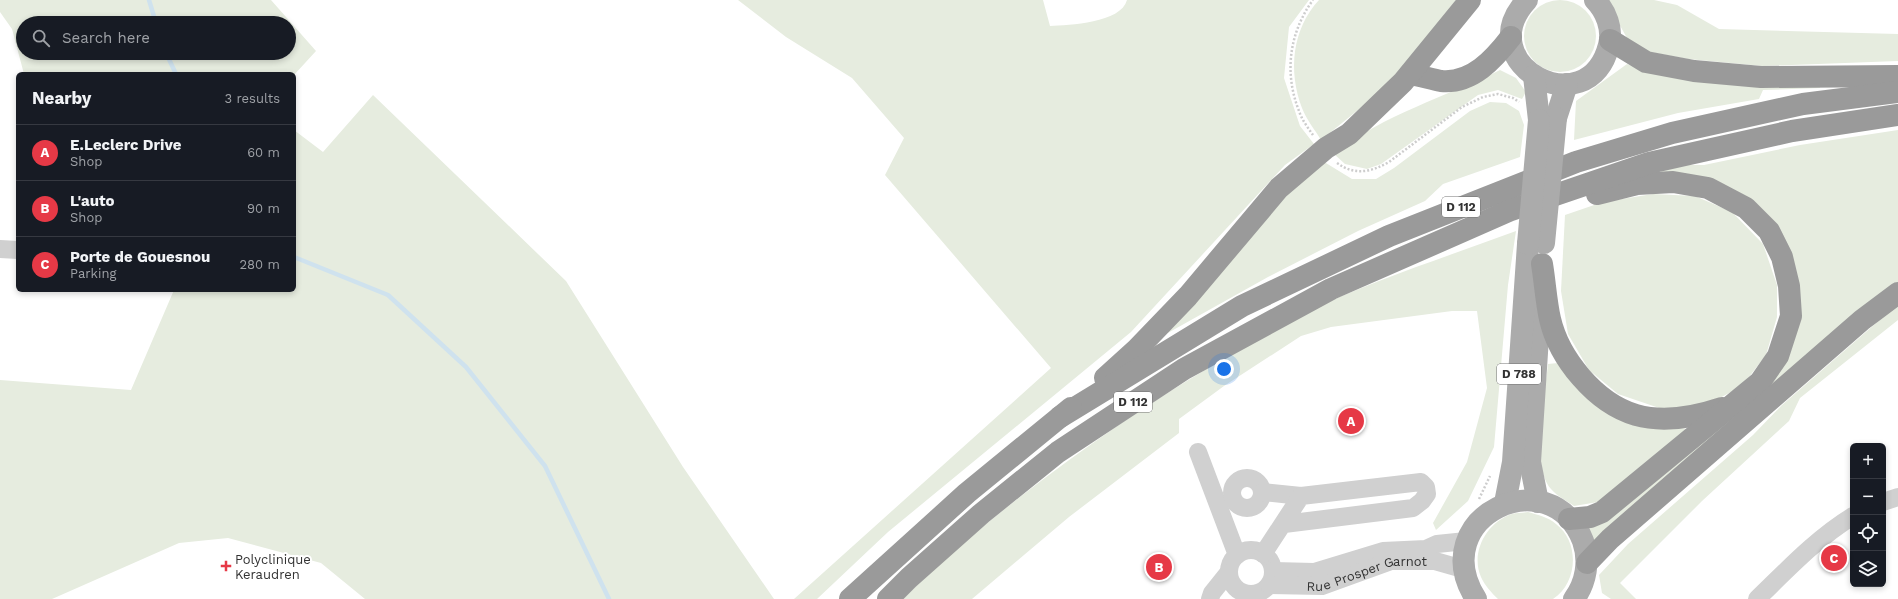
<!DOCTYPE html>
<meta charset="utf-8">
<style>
body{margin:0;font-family:"Work Sans",sans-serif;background:#242831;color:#f1f3f6}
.controls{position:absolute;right:12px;bottom:12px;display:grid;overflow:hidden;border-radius:6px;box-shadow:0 2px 6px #0003}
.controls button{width:36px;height:36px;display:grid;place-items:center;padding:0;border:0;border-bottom:1px solid #363941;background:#171b24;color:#f1f3f6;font:20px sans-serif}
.you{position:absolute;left:1224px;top:369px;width:14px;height:14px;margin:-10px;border:3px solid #fff;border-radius:50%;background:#1a73e8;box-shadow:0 0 0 6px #1a73e833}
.badge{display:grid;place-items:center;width:26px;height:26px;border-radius:50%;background:#e63946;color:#fff;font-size:13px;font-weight:700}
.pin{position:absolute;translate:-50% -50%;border:2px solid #fff;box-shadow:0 1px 4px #0006}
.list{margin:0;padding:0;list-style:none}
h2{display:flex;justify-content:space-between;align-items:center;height:52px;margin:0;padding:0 16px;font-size:17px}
h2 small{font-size:13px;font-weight:400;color:#9ea1a6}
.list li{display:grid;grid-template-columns:26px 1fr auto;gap:12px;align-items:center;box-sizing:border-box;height:56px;padding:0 16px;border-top:1px solid #363941}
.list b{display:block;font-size:15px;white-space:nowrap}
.list p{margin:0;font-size:13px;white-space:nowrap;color:#9ea1a6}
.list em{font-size:13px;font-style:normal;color:#9ea1a6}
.icon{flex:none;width:22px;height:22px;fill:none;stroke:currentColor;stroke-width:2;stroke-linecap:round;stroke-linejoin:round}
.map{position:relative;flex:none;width:1898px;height:599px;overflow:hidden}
.search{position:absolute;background:#171b24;box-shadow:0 2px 6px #0003;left:16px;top:16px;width:280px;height:44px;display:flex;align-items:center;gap:10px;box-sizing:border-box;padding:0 14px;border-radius:22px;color:#9ea1a6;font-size:15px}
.panel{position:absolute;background:#171b24;box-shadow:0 2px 6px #0003;left:16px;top:72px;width:280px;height:220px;border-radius:6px}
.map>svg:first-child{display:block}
.green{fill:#e6ecdf;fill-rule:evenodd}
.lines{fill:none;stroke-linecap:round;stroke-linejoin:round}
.stream{stroke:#cfe2ee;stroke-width:4.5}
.path{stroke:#cdcdcd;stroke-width:2.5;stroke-dasharray:2 2;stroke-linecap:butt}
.minor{stroke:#d0d0d0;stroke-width:18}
.major{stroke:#ababab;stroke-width:22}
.highway{stroke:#9a9a9a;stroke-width:22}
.major-bridge{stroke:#ababab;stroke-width:22}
.poi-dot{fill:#e63946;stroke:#fff;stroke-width:1.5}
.labels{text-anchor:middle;stroke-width:4;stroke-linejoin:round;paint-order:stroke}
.shield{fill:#fff;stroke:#707070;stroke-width:1}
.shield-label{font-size:12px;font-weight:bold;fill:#333}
.poi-label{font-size:13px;fill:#333;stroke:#fff;text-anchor:start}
.street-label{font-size:13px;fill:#333;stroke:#fff}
</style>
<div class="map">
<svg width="1898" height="599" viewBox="0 0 1898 599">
<rect width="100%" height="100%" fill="#fff"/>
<g class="green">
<circle cx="1560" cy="36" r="36"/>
<path d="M0,0h271l45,51 -22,24v-1h-270l-12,-45 -12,-17zM23,23h266v30h-266z"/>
<path d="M738,0h305l7,26c19,-1 71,-3 77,-26h182l-20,27 -5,51 16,48 14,18 -29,21 -154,167 -243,200 -71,67h-23l257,-231 -166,-193 19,-37 -52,-60 -66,-41z"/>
<path d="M1319,0h137l-27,37 -50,56 -58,47c-6,-10 -15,-21 -19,-32 -14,-37 -10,-79 17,-108z"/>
<polygon points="1606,0 1654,0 1677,5 1719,29 1898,34 1898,61 1762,66 1688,59 1633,49"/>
<polygon points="1627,64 1642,69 1820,81 1820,88 1763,90 1759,99 1678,113 1574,140 1576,101"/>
<path d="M1500,70l16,8 10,14 -4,7 -24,-9 -20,5 -97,69 -14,5 -22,-5 -12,-11c26,-18 54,-34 83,-46 28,-13 57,-23 84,-37z"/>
<polygon points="373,95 566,281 683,467 774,599 365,599 321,563 228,538 179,543 52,599 0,599 0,380 131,390 174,290 294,290 294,130 323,152"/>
<polygon points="1490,102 1506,103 1519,111 1524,125 1520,157 1443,184 1425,201 1358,231 1268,277 1166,334 1232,251 1321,160 1352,179 1376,179 1394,168 1470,111"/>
<polygon points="1898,130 1898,286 1594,544 1583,523 1787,349 1778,232 1662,177 1661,170 1688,165 1704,165 1800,145"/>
<polygon points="1653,194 1695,196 1732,212 1763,244 1777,285 1777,317 1766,355 1742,386 1705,406 1668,411 1618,394 1589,370 1568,334 1561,291 1565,215 1603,202"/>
<path d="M1516,231l-8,54 -14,162 -26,54 -32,29 -3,-7 34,-61 20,-74 -10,-77h-25l-121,16 -30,9 -77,50 -45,33v14l-110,84 -97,82h-69c67,-67 142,-123 220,-177 43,-29 87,-56 133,-81 17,-10 33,-20 50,-29 68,-32 140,-55 210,-81z"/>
<polygon points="1898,304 1898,320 1800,398 1789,421 1702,501 1620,583 1636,599 1611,599 1602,593 1599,575 1628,544 1753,435 1782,405"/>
<path d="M1558,363l115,63 18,4 -93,72 -24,4c-7,-5 -17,-10 -23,-17 -21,-25 -6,-93 -3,-125z"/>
<path d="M1528,512c10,3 20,5 28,12 24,18 22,59 -3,75h-55c-7,-7 -13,-13 -17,-22 -11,-25 6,-55 31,-63 5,-1 11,-1 16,-2z"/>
</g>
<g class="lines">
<g class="stream">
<polyline points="149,0 156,23"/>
<polyline points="166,53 176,74"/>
<polyline points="294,257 388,295 466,367 545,466 609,599"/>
</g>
<g class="path">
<path d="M1313,135c-5,-7 -11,-15 -14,-24 -15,-38 -10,-78 14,-111"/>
<path d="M1337,163c18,13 34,9 52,-1l73,-55 21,-10 15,-3 15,4 6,4"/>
<polyline points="1479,499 1490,476"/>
</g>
<g class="minor">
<polyline points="0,249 18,250"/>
<polyline points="1198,452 1237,555"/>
<circle cx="1247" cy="493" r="15"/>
<polyline points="1263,492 1301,496"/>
<polyline points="1883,502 1898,497"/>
<circle cx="1251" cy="572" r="22"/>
<polyline points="1263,554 1301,496 1421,482 1426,487 1427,494 1422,501 1413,508 1284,524"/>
<polyline points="1273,571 1314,572 1383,551 1426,549 1437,544 1466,541"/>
<path id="s1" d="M1269,585l53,1 69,-25h44l28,8"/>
<polyline points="1210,599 1212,593 1228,573"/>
<path d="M1757,599c30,-29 60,-61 96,-83"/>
</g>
<g class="major">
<path d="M1527,0c-59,64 61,128 82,45 4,-16 -3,-34 -14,-45"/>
<polyline points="1534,76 1539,120"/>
<polyline points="1556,118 1567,84"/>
<polyline points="1538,502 1530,462 1541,290"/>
<polyline points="1505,503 1513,462 1528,244"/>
<path d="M1476,599c-52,-82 74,-142 107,-58 7,20 3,42 -9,58"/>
</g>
<g class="highway">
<polyline points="1610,40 1646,62 1694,71 1761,77 1898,76"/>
<path d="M1410,74c11,2 21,5 31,7 31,3 53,-22 70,-44"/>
<path d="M1542,264c3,18 4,37 8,55 9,39 45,84 86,96 28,8 59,2 86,-7"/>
<polyline points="1105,378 1137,349 1188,296 1279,188 1326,148 1349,134 1403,82 1470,0"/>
<polyline points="1060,417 1242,306 1389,236 1576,162 1672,133 1803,104 1898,92"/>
<polyline points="1569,519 1590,517 1602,512 1760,382 1778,356 1791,316 1789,286 1782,257 1769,231 1746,208 1708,188 1673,182 1637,184 1597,194"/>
<polyline points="1587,563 1610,539 1862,320 1898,293"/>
<polyline points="850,599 967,493 1071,408"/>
<polyline points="888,599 909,578 981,514 1058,452 1184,369 1331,289 1511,210 1649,163 1792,131 1898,115"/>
</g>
<g class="major-bridge">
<polyline points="1544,243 1556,118"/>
<polyline points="1528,244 1539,120"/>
</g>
</g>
<path class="poi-dot" d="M224 560h4v4h4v4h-4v4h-4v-4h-4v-4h4z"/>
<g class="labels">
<g class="shield">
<rect x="1442" y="197" width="38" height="20" rx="3"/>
<rect x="1497" y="364" width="44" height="20" rx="3"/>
<rect x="1114" y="392" width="38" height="20" rx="3"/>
</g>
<g class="shield-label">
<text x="1461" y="211">D 112</text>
<text x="1519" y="378">D 788</text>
<text x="1133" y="406">D 112</text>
</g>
<g class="poi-label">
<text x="235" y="564">Polyclinique<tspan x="235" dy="15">Keraudren</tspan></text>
</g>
<g class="street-label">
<text dy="5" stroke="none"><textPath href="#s1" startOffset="100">Rue Prosper Garnot</textPath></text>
</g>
</g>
</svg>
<div class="controls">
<button>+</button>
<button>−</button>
<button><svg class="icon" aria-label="locate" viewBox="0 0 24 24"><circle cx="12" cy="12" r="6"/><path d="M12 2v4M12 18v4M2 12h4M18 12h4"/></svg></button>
<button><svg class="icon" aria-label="layers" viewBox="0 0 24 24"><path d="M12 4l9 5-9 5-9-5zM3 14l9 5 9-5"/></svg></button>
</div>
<div class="you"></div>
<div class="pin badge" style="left:1351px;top:421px">A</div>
<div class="pin badge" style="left:1159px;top:567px">B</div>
<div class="pin badge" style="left:1834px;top:558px">C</div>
<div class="search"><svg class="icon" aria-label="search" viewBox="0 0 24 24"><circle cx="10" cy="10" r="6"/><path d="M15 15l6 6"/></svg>Search here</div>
<section class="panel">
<h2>Nearby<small>3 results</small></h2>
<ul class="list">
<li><span class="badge">A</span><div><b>E.Leclerc Drive</b><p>Shop</p></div><em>60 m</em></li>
<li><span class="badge">B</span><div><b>L'auto</b><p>Shop</p></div><em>90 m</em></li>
<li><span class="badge">C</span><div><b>Porte de Gouesnou</b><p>Parking</p></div><em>280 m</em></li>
</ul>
</section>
</div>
